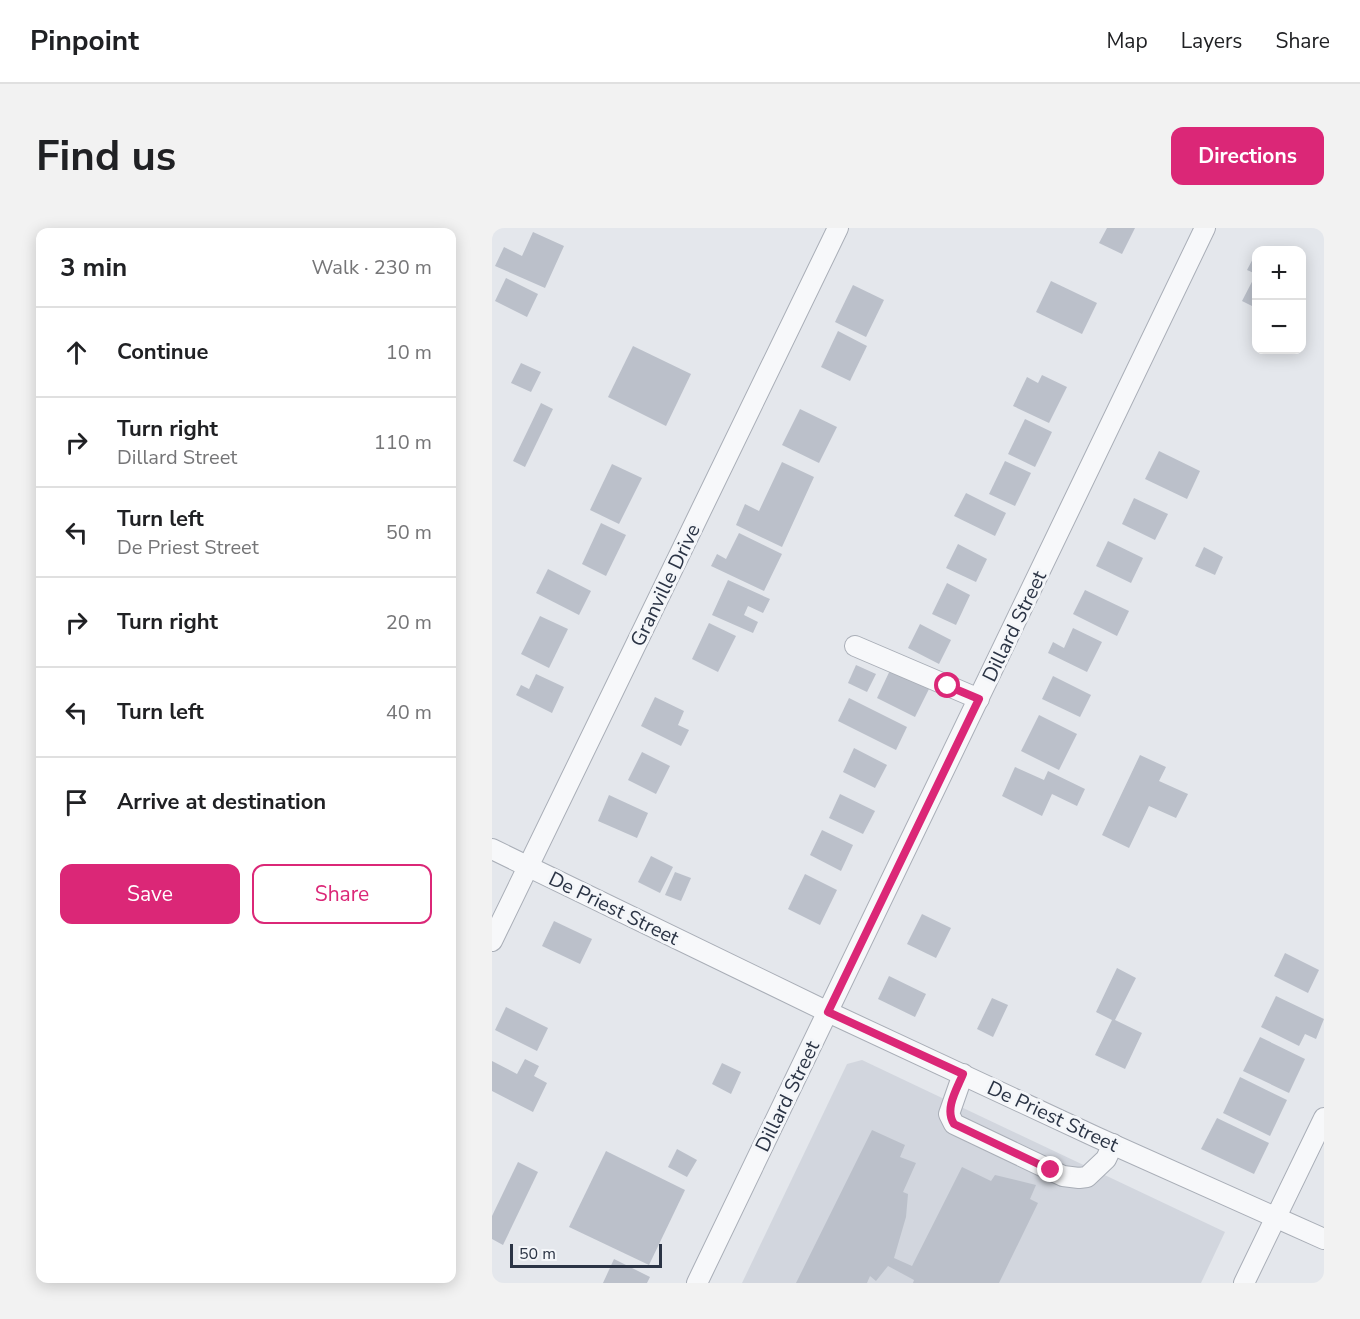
<!DOCTYPE html>
<meta charset="utf-8">
<style>
body{margin:0;font-family:"Nunito Sans",sans-serif;background:#f2f2f2;color:#202124}
.controls{position:absolute;right:18px;top:18px;display:grid;overflow:hidden;border-radius:12px;box-shadow:0 3px 15px #0003}
.controls button{width:54px;height:54px;display:grid;place-items:center;padding:0;border:0;border-bottom:2px solid #e0e0e0;background:#fff;color:#202124;font:30px sans-serif}
.scale{position:absolute;left:18px;bottom:15px;width:152px;box-sizing:border-box;padding-left:6px;border:3px solid #2b3445;border-top:0;font-size:16px;line-height:21px;white-space:nowrap;color:#2b3445;-webkit-text-stroke:4px #f4f6f9;paint-order:stroke}
.stop{position:absolute;width:18px;height:18px;margin:-14px;border:4px solid #db2777;border-radius:50%;background:#fff}
.stop.end{background:#db2777;border-color:#fff;box-shadow:0 2px 6px #0008}
.list{margin:0;padding:0;list-style:none}
h2{display:flex;justify-content:space-between;align-items:center;height:78px;margin:0;padding:0 24px;font-size:26px}
h2 small{font-size:20px;font-weight:400;color:#757577}
.list li{display:grid;grid-template-columns:39px 1fr auto;gap:18px;align-items:center;box-sizing:border-box;height:90px;padding:0 24px;border-top:2px solid #e0e0e0}
.list b{display:block;font-size:22px;white-space:nowrap}
.list p{margin:0;font-size:20px;white-space:nowrap;color:#757577}
.list em{font-size:20px;font-style:normal;color:#757577}
.actions{display:flex;gap:12px;padding:18px 24px}
.actions a{flex:1;padding:14px 0;border:2px solid #db2777;border-radius:12px;text-align:center;font-size:21px;color:#db2777}
.actions .main{background:#db2777;color:#fff}
.icon{flex:none;width:33px;height:33px;fill:none;stroke:currentColor;stroke-width:2;stroke-linecap:round;stroke-linejoin:round}
.map{position:relative;flex:none;width:832px;height:1055px;overflow:hidden;border-radius:12px}
header{display:flex;align-items:center;gap:36px;box-sizing:border-box;height:84px;padding:0 30px;background:#fff;border-bottom:2px solid #e0e0e0}
header strong{font-size:28px}
nav{display:flex;gap:33px;margin-inline-start:auto;font-size:21px}
.intro{display:flex;align-items:center;justify-content:space-between;box-sizing:border-box;height:144px;padding:0 36px}
h1{margin:0;font-size:42px}
.button{padding:15px 27px;border-radius:12px;background:#db2777;color:#fff;font-size:21px;font-weight:700}
main{display:flex;gap:36px;padding:0 36px}
aside{flex:1;background:#fff;border-radius:12px;box-shadow:0 3px 15px #0003}
.map>svg:first-child{display:block}
.built{fill:#d2d6de}
.building{fill:#bbc0ca}
.lines{fill:none;stroke-linecap:round;stroke-linejoin:round}
.minor-casing{stroke:#a9aeb7;stroke-width:22}
.minor{stroke:#f7f8fa;stroke-width:20}
.route{stroke:#db2777;stroke-width:8}
.labels{text-anchor:middle;stroke-width:6;stroke-linejoin:round;paint-order:stroke}
.street-label{font-size:20px;fill:#2b3445;stroke:#f4f6f9}
</style>
<header>
<strong>Pinpoint</strong>
<nav><a>Map</a><a>Layers</a><a>Share</a></nav>
</header>
<div class="intro"><h1>Find us</h1><a class="button">Directions</a></div>
<main>
<aside>
<h2>3 min<small>Walk · 230 m</small></h2>
<ul class="list">
<li><svg class="icon" aria-label="ahead" viewBox="0 0 24 24"><path d="M12 20V5M6 11l6-6 6 6"/></svg><div><b>Continue</b></div><em>10 m</em></li>
<li><svg class="icon" aria-label="right" viewBox="0 0 24 24"><path d="M7 20v-9h11M14 6l5 5-5 5"/></svg><div><b>Turn right</b><p>Dillard Street</p></div><em>110 m</em></li>
<li><svg class="icon" aria-label="left" viewBox="0 0 24 24"><path d="M17 20v-9H6M10 6l-5 5 5 5"/></svg><div><b>Turn left</b><p>De Priest Street</p></div><em>50 m</em></li>
<li><svg class="icon" aria-label="right" viewBox="0 0 24 24"><path d="M7 20v-9h11M14 6l5 5-5 5"/></svg><div><b>Turn right</b></div><em>20 m</em></li>
<li><svg class="icon" aria-label="left" viewBox="0 0 24 24"><path d="M17 20v-9H6M10 6l-5 5 5 5"/></svg><div><b>Turn left</b></div><em>40 m</em></li>
<li><svg class="icon" aria-label="arrive" viewBox="0 0 24 24"><path d="M6 21V4h12l-3 4 3 4H6"/></svg><div><b>Arrive at destination</b></div></li>
</ul>
<div class="actions"><a class="main">Save</a><a>Share</a></div>
</aside>
<div class="map">
<svg width="832" height="1055" viewBox="0 0 832 1055">
<rect width="100%" height="100%" fill="#e4e7ec"/>
<polygon class="built" points="370,832 733,1004 709,1055 250,1055 355,836"/>
<g class="building">
<polygon points="615,0 643,0 630,26 607,15"/>
<polygon points="41,4 72,18 53,60 3,38 12,19 30,28"/>
<polygon points="764,25 764,80 750,73 764,46 755,42"/>
<polygon points="14,50 46,66 35,89 3,73"/>
<polygon points="559,53 605,75 590,106 544,84"/>
<polygon points="361,57 392,72 374,109 343,94"/>
<polygon points="346,103 375,118 358,153 329,139"/>
<polygon points="141,118 199,146 174,198 116,169"/>
<polygon points="29,135 49,144 39,164 19,155"/>
<polygon points="550,147 575,159 557,195 521,178 535,149 546,155"/>
<polygon points="49,175 61,181 33,239 21,233"/>
<polygon points="308,181 345,199 327,235 290,217"/>
<polygon points="533,191 560,204 543,239 516,226"/>
<polygon points="667,223 708,243 695,271 653,251"/>
<polygon points="513,233 539,245 523,278 497,266"/>
<polygon points="290,234 322,249 290,319 244,297 253,276 267,283"/>
<polygon points="120,236 150,250 127,296 98,282"/>
<polygon points="474,265 514,285 503,308 462,288"/>
<polygon points="642,270 676,286 663,312 630,296"/>
<polygon points="109,295 134,307 114,348 90,336"/>
<polygon points="247,305 290,326 272,363 219,338 225,326 234,331"/>
<polygon points="616,313 651,330 639,355 604,338"/>
<polygon points="466,316 495,331 484,354 454,340"/>
<polygon points="712,319 731,329 723,347 703,338"/>
<polygon points="56,341 99,363 87,387 44,365"/>
<polygon points="236,352 278,371 271,385 256,378 252,387 266,394 261,405 220,387"/>
<polygon points="455,355 478,367 464,397 440,386"/>
<polygon points="593,362 637,383 625,408 581,386"/>
<polygon points="48,388 76,401 57,440 29,426"/>
<polygon points="217,395 244,408 226,444 200,431"/>
<polygon points="428,396 459,412 447,436 416,420"/>
<polygon points="581,400 610,414 595,444 556,425 561,414 572,420"/>
<polygon points="364,437 384,446 375,464 356,455"/>
<polygon points="400,438 439,457 423,489 385,470"/>
<polygon points="44,446 72,459 60,485 24,467 29,457 37,461"/>
<polygon points="561,448 599,467 588,489 550,471"/>
<polygon points="163,469 192,483 186,497 197,502 189,518 149,498"/>
<polygon points="357,470 415,499 404,522 346,493"/>
<polygon points="547,487 585,506 567,542 529,523"/>
<polygon points="362,520 395,537 383,560 351,544"/>
<polygon points="150,524 178,538 164,566 136,552"/>
<polygon points="648,527 674,539 667,553 696,566 684,590 657,578 637,620 610,607"/>
<polygon points="523,539 552,552 556,543 593,561 585,578 560,566 550,588 510,568"/>
<polygon points="348,566 383,583 371,606 337,590"/>
<polygon points="117,567 156,585 145,610 106,593"/>
<polygon points="330,602 361,617 349,643 318,627"/>
<polygon points="159,628 181,639 168,665 146,654"/>
<polygon points="183,644 199,650 189,673 173,667"/>
<polygon points="313,646 345,662 328,697 296,681"/>
<polygon points="430,686 459,700 444,730 415,716"/>
<polygon points="62,693 100,711 88,736 50,718"/>
<polygon points="793,725 827,742 816,765 782,748"/>
<polygon points="625,740 644,750 623,792 650,805 633,841 603,827 620,792 604,784"/>
<polygon points="397,748 434,766 423,789 386,771"/>
<polygon points="784,768 832,791 824,811 813,806 807,818 769,799"/>
<polygon points="500,770 516,777 501,809 485,801"/>
<polygon points="14,779 56,800 45,823 3,802"/>
<polygon points="768,809 813,831 797,865 751,843"/>
<polygon points="33,831 47,838 42,848 55,855 41,884 0,863 0,833 25,846"/>
<polygon points="230,835 249,844 239,866 220,856"/>
<polygon points="748,849 795,872 778,908 731,885"/>
<polygon points="725,890 777,915 762,946 709,921"/>
<polygon points="380,902 413,917 408,929 424,935 411,964 416,966 414,989 402,1030 420,1038 470,939 499,953 503,947 544,957 538,971 546,975 507,1055 421,1055 422,1052 396,1038 384,1053 378,1048 375,1055 304,1055"/>
<polygon points="185,921 205,932 195,949 176,939"/>
<polygon points="114,923 193,962 157,1037 77,999"/>
<polygon points="26,934 46,944 11,1017 0,1011 0,988"/>
<polygon points="122,1031 158,1049 155,1055 111,1055"/>
</g>
<g class="lines">
<defs>
<g id="minor">
<polyline points="363,418 487,471"/>
<polyline points="0,621 336,784 604,909 832,1011"/>
<polyline points="0,713 346,0"/>
<polyline points="471,846 457,886 462,896 571,948 587,950 595,949 614,931 621,916"/>
<polyline points="205,1055 713,0"/>
<polyline points="752,1055 832,890"/>
</g>
</defs>
<use href="#minor" class="minor-casing"/>
<use href="#minor" class="minor"/>
</g>
<g class="lines">
<path class="route" d="M456,458l31,13 -151,313 135,62c-6,15 -19,35 -9,50l97,46"/>
</g>
<g class="labels">
<g class="street-label">
<text transform="translate(173 357) rotate(-64)" y="7">Granville Drive</text>
<text transform="translate(522 398) rotate(-64)" y="7">Dillard Street</text>
<text transform="translate(122 680) rotate(26)" y="7">De Priest Street</text>
<text transform="translate(295 868) rotate(-64)" y="7">Dillard Street</text>
<text transform="translate(561 888) rotate(25)" y="7">De Priest Street</text>
</g>
</g>
</svg>
<div class="controls">
<button>+</button>
<button>−</button>
</div>
<div class="scale">50 m</div>
<div class="stop" style="left:456px;top:458px"></div>
<div class="stop end" style="left:559px;top:942px"></div>
</div>
</main>
